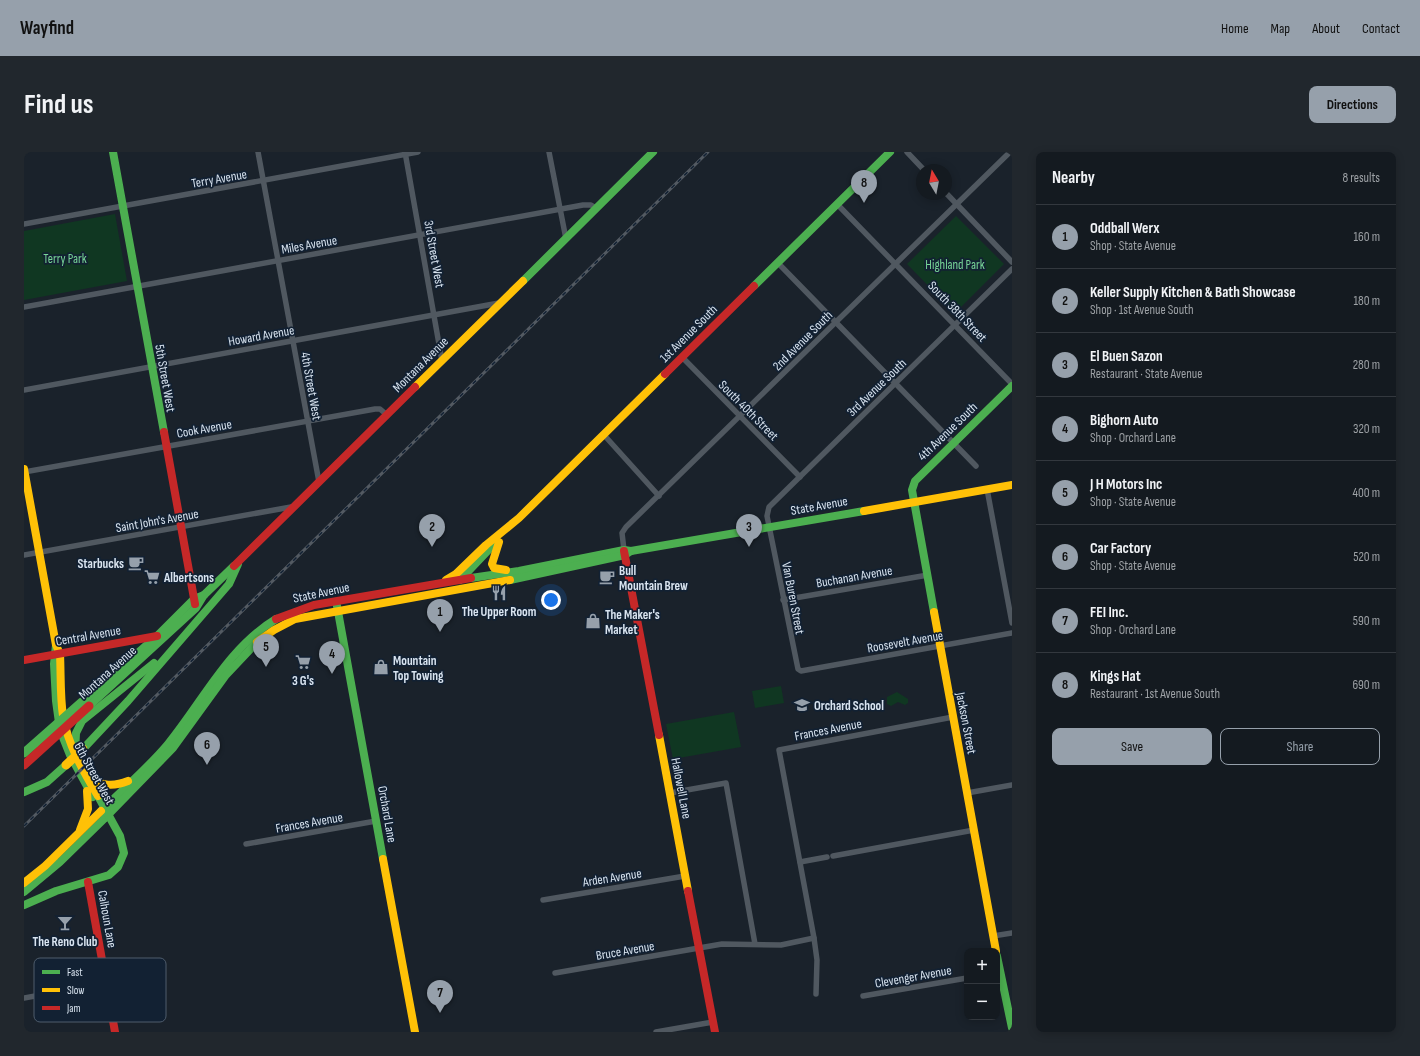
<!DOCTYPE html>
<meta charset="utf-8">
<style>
body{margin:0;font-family:"Sofia Sans Condensed",sans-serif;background:#21272d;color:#f1f3f6}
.controls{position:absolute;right:12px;bottom:12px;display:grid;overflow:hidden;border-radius:8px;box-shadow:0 2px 10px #0003}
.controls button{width:36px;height:36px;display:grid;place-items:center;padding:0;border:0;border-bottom:1px solid #33383e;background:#141a20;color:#f1f3f6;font:20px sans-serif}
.compass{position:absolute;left:892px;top:12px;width:36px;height:36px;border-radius:50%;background:#141a20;box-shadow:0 2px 10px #0003;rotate:350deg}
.you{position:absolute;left:527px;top:448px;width:14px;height:14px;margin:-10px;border:3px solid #fff;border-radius:50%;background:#1a73e8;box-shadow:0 0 0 6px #1a73e833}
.badge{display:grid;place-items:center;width:26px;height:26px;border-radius:50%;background:#96a0ab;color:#111;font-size:13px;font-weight:700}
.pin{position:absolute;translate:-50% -33px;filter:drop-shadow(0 1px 2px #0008)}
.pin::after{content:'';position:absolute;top:21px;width:14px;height:12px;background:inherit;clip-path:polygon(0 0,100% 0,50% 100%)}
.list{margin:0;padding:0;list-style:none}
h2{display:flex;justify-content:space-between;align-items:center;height:52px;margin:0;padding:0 16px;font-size:17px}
h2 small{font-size:13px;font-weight:400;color:#9da1a5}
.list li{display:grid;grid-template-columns:26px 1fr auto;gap:12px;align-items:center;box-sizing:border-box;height:64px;padding:0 16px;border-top:1px solid #33383e}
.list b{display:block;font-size:15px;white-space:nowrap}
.list p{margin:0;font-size:13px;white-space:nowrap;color:#9da1a5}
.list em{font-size:13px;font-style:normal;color:#9da1a5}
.actions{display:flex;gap:8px;padding:12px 16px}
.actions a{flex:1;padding:9px 0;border:1px solid #96a0ab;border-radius:8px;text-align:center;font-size:14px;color:#96a0ab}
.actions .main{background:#96a0ab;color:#111}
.map{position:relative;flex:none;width:988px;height:880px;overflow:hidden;border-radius:8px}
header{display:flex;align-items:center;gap:24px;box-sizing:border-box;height:56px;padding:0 20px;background:#96a0ab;color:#111}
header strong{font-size:19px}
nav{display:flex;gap:22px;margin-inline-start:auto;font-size:14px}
.intro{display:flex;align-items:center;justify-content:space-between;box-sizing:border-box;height:96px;padding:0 24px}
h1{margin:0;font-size:28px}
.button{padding:10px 18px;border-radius:8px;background:#96a0ab;color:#111;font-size:14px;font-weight:700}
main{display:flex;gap:24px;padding:0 24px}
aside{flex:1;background:#141a20;border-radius:8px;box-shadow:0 2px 10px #0003}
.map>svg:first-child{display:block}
.green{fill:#103722}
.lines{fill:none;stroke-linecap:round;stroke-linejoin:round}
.street{stroke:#505860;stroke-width:5.5}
.fast{stroke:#4caf50;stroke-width:8}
.slow{stroke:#ffc107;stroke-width:8}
.jam{stroke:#c62828;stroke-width:8}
.rail-casing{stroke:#535a62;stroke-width:3}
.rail{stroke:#122133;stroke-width:1.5;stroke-dasharray:4.5;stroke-linecap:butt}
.fast-bridge{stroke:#4caf50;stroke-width:9}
.slow-bridge{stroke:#ffc107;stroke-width:9}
.jam-bridge{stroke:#c62828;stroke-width:9}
.labels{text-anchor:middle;stroke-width:3.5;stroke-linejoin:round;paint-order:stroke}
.street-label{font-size:13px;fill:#d9e4f0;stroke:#122133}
.park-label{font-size:13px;fill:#78d798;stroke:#122133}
.poi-label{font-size:13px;font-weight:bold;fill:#d9e4f0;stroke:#122133;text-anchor:start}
.key{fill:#122133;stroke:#4e5c6c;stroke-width:1}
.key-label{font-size:11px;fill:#d9e4f0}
</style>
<header>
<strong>Wayfind</strong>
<nav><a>Home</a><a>Map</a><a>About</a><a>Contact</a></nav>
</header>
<div class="intro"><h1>Find us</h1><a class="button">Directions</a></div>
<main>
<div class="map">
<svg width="988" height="880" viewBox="0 0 988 880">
<rect width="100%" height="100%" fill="#1a222b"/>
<g class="green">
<polygon points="91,62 103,129 0,148 0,79"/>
<polygon points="932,64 980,112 931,161 883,112"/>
<polygon points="757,534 760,551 731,556 728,539"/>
<polygon points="873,540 884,547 884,551 881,553 874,550 867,554 863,552 863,545"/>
<polygon points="710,560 717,595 649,607 642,572"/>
</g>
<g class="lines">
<g class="street">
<polyline points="234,0 295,330"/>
<polyline points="381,0 418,209"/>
<polyline points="525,0 542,87"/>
<polyline points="883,0 900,18"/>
<polyline points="922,41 988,110"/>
<polyline points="813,52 988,232"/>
<polyline points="0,72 394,0"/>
<polyline points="754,111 952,314"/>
<polyline points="988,117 745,355 743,364 774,517 777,519 988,481"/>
<polyline points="0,155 559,53 567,53 572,56"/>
<polyline points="658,205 776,325"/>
<polyline points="0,238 475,151"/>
<polyline points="580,283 635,344"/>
<polyline points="0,320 351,257 356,257 363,263"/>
<polyline points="963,337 988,471"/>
<polyline points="600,398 598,381 602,375 986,0"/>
<polyline points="0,403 267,355"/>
<polyline points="759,448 904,423"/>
<polyline points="646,641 702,631 731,792"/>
<polyline points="943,641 988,633"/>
<polyline points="222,692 352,669"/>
<polyline points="809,704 950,678"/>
<polyline points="776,710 803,705"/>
<polyline points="519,748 661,724"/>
<polyline points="969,784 988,781"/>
<polyline points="531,821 698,792 757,793 790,786"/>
<polyline points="792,842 793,808 790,786 755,598 929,565"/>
<polyline points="839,844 943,826"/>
<polyline points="0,846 82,831"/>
<polyline points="632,880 689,870"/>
</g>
<g class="fast">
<polyline points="89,0 140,280"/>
<polyline points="499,129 629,0"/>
<polyline points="730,134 866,0"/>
<polyline points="447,426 495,419 600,398 607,399"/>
<polyline points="436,428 473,389"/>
<polyline points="486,428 601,403 607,399 840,359"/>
<polyline points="313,454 359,707"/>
<polyline points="910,460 888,338 891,329 988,234"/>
<polyline points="32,493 30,512 32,549 36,578 46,603 69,645"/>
<polyline points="58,550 133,484 170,447 180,443"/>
<polyline points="65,554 172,456 180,443 210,414"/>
<polyline points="59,597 104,549 205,432 214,412"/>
<polyline points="51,601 52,581 58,569 130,511"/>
<polyline points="0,640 23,630 42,613"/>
<path d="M77,659c22,-22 47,-43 67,-67 35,-43 60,-96 108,-125"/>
<polyline points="81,666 149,596 202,523 233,490"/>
<polyline points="0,740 36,710 81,666"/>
<polyline points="0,753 32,739 85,723 94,715 100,701 96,684 74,644"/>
<polyline points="973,804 988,876"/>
</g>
<g class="slow">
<polyline points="391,235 499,129"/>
<path d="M0,317l32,176 4,9c1,20 0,42 3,62 5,29 20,55 35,80"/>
<polyline points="840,359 988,333"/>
<polyline points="475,390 468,412 470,416 482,418"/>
<polyline points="422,428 432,422 462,393 495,366 641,222"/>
<polyline points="910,460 972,799"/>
<polyline points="233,490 250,478 271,467 486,428"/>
<polyline points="635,583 664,739"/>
<path d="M65,625c13,9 24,10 39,4"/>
<polyline points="56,678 64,657 63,639"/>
<polyline points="359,707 391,880"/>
<polyline points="0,731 21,714 77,659"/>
</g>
<g class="jam">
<polyline points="641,222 730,134"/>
<polyline points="140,280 171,452"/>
<polyline points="600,399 635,583"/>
<polyline points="210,414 391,235"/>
<polyline points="252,467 290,453 447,426"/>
<polyline points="0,508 133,484"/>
<polyline points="64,730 91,880"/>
<polyline points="664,739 691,880"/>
</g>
<defs>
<polyline id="rail" points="0,674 684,0"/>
</defs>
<use href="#rail" class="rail-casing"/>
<use href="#rail" class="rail"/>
<polyline class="fast-bridge" points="0,601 58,550"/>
<polyline class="slow-bridge" points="42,613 59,597"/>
<polyline class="jam-bridge" points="0,613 65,554"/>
</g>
<defs>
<symbol id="cafe-bare" viewBox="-9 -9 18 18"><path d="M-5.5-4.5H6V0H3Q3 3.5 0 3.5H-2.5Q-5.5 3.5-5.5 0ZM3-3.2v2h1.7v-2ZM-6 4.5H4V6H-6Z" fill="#96a0ab" stroke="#122133" stroke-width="2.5" paint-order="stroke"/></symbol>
<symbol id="supermarket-bare" viewBox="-9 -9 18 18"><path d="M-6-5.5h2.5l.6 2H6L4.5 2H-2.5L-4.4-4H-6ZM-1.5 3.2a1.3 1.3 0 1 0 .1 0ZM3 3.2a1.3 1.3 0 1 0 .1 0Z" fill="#96a0ab" stroke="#122133" stroke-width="2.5" paint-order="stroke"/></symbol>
<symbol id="restaurant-bare" viewBox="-9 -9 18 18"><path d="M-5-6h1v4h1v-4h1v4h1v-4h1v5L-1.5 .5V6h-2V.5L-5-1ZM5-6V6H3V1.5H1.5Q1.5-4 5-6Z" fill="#96a0ab" stroke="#122133" stroke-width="2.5" paint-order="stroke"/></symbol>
<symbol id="shop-bare" viewBox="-9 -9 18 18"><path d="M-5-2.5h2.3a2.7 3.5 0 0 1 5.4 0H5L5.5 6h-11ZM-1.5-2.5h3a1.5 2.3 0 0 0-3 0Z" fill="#96a0ab" stroke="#122133" stroke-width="2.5" paint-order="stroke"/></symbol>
<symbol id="school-bare" viewBox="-9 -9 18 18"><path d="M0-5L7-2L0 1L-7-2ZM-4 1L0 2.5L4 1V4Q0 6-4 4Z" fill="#96a0ab" stroke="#122133" stroke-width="2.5" paint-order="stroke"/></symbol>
<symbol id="bar-bare" viewBox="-9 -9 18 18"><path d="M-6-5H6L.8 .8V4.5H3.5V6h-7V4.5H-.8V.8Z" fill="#96a0ab" stroke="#122133" stroke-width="2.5" paint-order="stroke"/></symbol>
</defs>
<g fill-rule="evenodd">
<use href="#cafe-bare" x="101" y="400" width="22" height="22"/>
<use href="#supermarket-bare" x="117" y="414" width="22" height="22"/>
<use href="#cafe-bare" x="572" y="414" width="22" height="22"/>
<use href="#restaurant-bare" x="464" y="430" width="22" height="22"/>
<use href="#shop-bare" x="558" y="458" width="22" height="22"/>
<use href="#supermarket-bare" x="268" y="499" width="22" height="22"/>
<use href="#shop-bare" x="346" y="504" width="22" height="22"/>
<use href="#school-bare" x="767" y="542" width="22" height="22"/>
<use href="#bar-bare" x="30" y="760" width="22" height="22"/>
</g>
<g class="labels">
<g class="street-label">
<text transform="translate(195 26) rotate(-10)" y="5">Terry Avenue</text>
<text transform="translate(285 92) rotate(-10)" y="5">Miles Avenue</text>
<text transform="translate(411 102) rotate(80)" y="5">3rd Street West</text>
<text transform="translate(934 159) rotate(46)" y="5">South 38th Street</text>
<text transform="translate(664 181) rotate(-45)" y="5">1st Avenue South</text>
<text transform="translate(237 183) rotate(-10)" y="5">Howard Avenue</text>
<text transform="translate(778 188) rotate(-45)" y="5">2nd Avenue South</text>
<text transform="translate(396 212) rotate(-45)" y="5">Montana Avenue</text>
<text transform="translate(142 226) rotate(80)" y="5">5th Street West</text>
<text transform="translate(288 234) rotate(80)" y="5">4th Street West</text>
<text transform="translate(852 235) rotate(-44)" y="5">3rd Avenue South</text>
<text transform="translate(725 258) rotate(45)" y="5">South 40th Street</text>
<text transform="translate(180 276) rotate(-10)" y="5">Cook Avenue</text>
<text transform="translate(923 279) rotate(-44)" y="5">4th Avenue South</text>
<text transform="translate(795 353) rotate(-10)" y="5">State Avenue</text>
<text transform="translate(133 368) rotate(-10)" y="5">Saint John's Avenue</text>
<text transform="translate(830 424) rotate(-10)" y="5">Buchanan Avenue</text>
<text transform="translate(297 440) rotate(-12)" y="5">State Avenue</text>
<text transform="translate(770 446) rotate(79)" y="5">Van Buren Street</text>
<text transform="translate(64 483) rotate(-10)" y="5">Central Avenue</text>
<text transform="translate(881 489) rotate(-10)" y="5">Roosevelt Avenue</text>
<text transform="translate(83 520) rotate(-42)" y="5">Montana Avenue</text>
<text transform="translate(943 571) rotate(79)" y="5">Jackson Street</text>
<text transform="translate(804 577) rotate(-11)" y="5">Frances Avenue</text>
<text transform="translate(71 621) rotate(61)" y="5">6th Street West</text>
<text transform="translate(658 636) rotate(79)" y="5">Hallowell Lane</text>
<text transform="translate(364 662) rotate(80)" y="5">Orchard Lane</text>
<text transform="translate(285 670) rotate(-10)" y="5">Frances Avenue</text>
<text transform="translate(588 725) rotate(-9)" y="5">Arden Avenue</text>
<text transform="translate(84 767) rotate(80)" y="5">Calhoun Lane</text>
<text transform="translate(601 798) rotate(-10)" y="5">Bruce Avenue</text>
<text transform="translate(889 824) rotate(-10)" y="5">Clevenger Avenue</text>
</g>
<g class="park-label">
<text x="41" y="111">Terry Park</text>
<text x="931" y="117">Highland Park</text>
</g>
<g class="poi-label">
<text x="100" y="416" text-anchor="end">Starbucks</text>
<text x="595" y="423">Bull<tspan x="595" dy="15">Mountain Brew</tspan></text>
<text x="140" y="430">Albertsons</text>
<text x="475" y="464" text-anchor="middle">The Upper Room</text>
<text x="581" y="467">The Maker's<tspan x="581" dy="15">Market</tspan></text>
<text x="369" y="513">Mountain<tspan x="369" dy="15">Top Towing</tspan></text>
<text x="279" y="533" text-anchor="middle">3 G's</text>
<text x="790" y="558">Orchard School</text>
<text x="41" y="794" text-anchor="middle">The Reno Club</text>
</g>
</g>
<rect x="10" y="806" width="132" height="64" rx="6" class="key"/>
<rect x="18" y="818" width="18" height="4" fill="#4caf50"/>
<rect x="18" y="836" width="18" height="4" fill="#ffc107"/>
<rect x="18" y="854" width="18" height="4" fill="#c62828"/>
<g class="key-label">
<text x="43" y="824">Fast</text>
<text x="43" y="842">Slow</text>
<text x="43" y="860">Jam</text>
</g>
</svg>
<div class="controls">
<button>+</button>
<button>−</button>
</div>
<svg class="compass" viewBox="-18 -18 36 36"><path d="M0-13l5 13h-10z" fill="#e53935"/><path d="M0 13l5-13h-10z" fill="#9da1a5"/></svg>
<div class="you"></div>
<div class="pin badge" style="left:416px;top:480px">1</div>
<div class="pin badge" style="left:408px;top:395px">2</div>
<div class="pin badge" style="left:725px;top:395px">3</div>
<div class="pin badge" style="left:308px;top:522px">4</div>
<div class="pin badge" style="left:242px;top:515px">5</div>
<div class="pin badge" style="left:183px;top:613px">6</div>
<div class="pin badge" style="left:416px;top:861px">7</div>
<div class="pin badge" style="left:840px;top:51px">8</div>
</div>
<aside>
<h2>Nearby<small>8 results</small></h2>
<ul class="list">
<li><span class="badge">1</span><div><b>Oddball Werx</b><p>Shop · State Avenue</p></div><em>160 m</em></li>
<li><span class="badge">2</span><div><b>Keller Supply Kitchen &amp; Bath Showcase</b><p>Shop · 1st Avenue South</p></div><em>180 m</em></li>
<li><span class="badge">3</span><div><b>El Buen Sazon</b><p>Restaurant · State Avenue</p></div><em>280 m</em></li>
<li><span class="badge">4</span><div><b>Bighorn Auto</b><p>Shop · Orchard Lane</p></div><em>320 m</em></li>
<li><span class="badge">5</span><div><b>J H Motors Inc</b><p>Shop · State Avenue</p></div><em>400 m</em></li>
<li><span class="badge">6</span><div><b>Car Factory</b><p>Shop · State Avenue</p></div><em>520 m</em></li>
<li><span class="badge">7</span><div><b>FEI Inc.</b><p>Shop · Orchard Lane</p></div><em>590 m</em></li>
<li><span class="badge">8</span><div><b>Kings Hat</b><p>Restaurant · 1st Avenue South</p></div><em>690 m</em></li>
</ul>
<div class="actions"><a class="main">Save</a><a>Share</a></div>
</aside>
</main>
